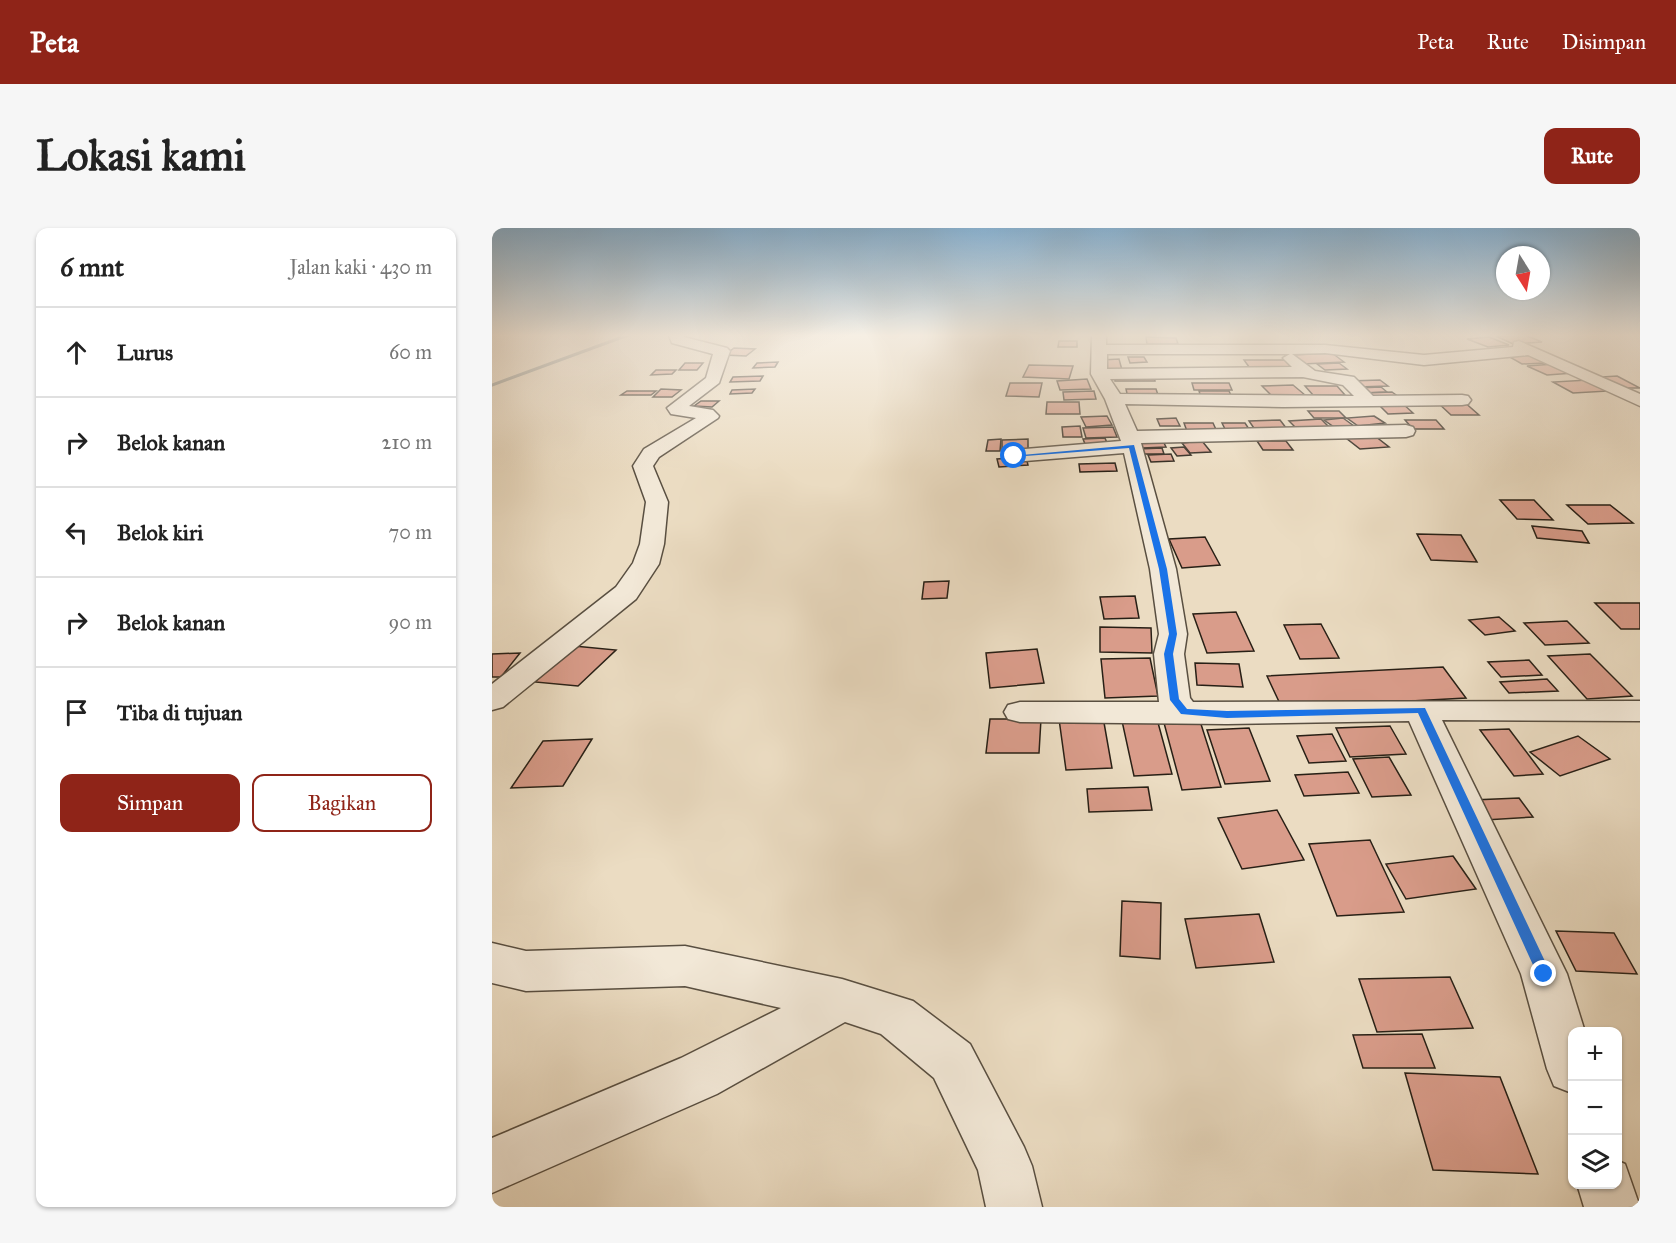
<!DOCTYPE html>
<html lang="id">
<meta charset="utf-8">
<style>
body{margin:0;font-family:"IM FELL Great Primer",serif;background:#f6f6f6;color:#222}
.controls{position:absolute;right:18px;bottom:18px;display:grid;overflow:hidden;border-radius:12px;box-shadow:0 2px 4px #0004}
.controls button{width:54px;height:54px;display:grid;place-items:center;padding:0;border:0;border-bottom:2px solid #e0e0e0;background:#fff;color:#222;font:30px sans-serif}
.compass{position:absolute;left:1004px;top:18px;width:54px;height:54px;border-radius:50%;background:#fff;box-shadow:0 2px 4px #0004;rotate:169deg}
.stop{position:absolute;width:18px;height:18px;margin:-14px;border:4px solid #1a73e8;border-radius:50%;background:#fff}
.stop.end{background:#1a73e8;border-color:#fff;box-shadow:0 2px 6px #0008}
.list{margin:0;padding:0;list-style:none}
h2{display:flex;justify-content:space-between;align-items:center;height:78px;margin:0;padding:0 24px;font-size:26px}
h2 small{font-size:20px;font-weight:400;color:#767676}
.list li{display:grid;grid-template-columns:39px 1fr auto;gap:18px;align-items:center;box-sizing:border-box;height:90px;padding:0 24px;border-top:2px solid #e0e0e0}
.list b{display:block;font-size:22px;white-space:nowrap}
.list em{font-size:20px;font-style:normal;color:#767676}
.actions{display:flex;gap:12px;padding:18px 24px}
.actions a{flex:1;padding:14px 0;border:2px solid #8f2418;border-radius:12px;text-align:center;font-size:21px;color:#8f2418}
.actions .main{background:#8f2418;color:#fff}
.icon{flex:none;width:33px;height:33px;fill:none;stroke:currentColor;stroke-width:2;stroke-linecap:round;stroke-linejoin:round}
.map{position:relative;flex:none;width:1148px;height:979px;overflow:hidden;border-radius:12px}
header{display:flex;align-items:center;gap:36px;box-sizing:border-box;height:84px;padding:0 30px;background:#8f2418;color:#fff}
header strong{font-size:28px}
nav{display:flex;gap:33px;margin-inline-start:auto;font-size:21px}
.intro{display:flex;align-items:center;justify-content:space-between;box-sizing:border-box;height:144px;padding:0 36px}
h1{margin:0;font-size:42px}
.button{padding:15px 27px;border-radius:12px;background:#8f2418;color:#fff;font-size:21px;font-weight:700}
main{display:flex;gap:36px;padding:0 36px}
aside{flex:1;background:#fff;border-radius:12px;box-shadow:0 2px 4px #0004}
.map>svg:first-child{display:block}
.lines{fill:none;stroke-linecap:round;stroke-linejoin:round}
.stream{stroke:#6f7b7b;stroke-width:3}
.building{fill:#d99c8a;stroke:#282016;stroke-width:1.5}
.minor-casing{stroke:#594f41;stroke-width:3}
.minor{fill:#f2e8d7;fill-rule:evenodd}
.route{fill:#1a73e8}
</style>
<header>
<strong>Peta</strong>
<nav><a>Peta</a><a>Rute</a><a>Disimpan</a></nav>
</header>
<div class="intro"><h1>Lokasi kami</h1><a class="button">Rute</a></div>
<main>
<aside>
<h2>6 mnt<small>Jalan kaki · 430 m</small></h2>
<ul class="list">
<li><svg class="icon" aria-label="ahead" viewBox="0 0 24 24"><path d="M12 20V5M6 11l6-6 6 6"/></svg><div><b>Lurus</b></div><em>60 m</em></li>
<li><svg class="icon" aria-label="right" viewBox="0 0 24 24"><path d="M7 20v-9h11M14 6l5 5-5 5"/></svg><div><b>Belok kanan</b></div><em>210 m</em></li>
<li><svg class="icon" aria-label="left" viewBox="0 0 24 24"><path d="M17 20v-9H6M10 6l-5 5 5 5"/></svg><div><b>Belok kiri</b></div><em>70 m</em></li>
<li><svg class="icon" aria-label="right" viewBox="0 0 24 24"><path d="M7 20v-9h11M14 6l5 5-5 5"/></svg><div><b>Belok kanan</b></div><em>90 m</em></li>
<li><svg class="icon" aria-label="arrive" viewBox="0 0 24 24"><path d="M6 21V4h12l-3 4 3 4H6"/></svg><div><b>Tiba di tujuan</b></div></li>
</ul>
<div class="actions"><a class="main">Simpan</a><a>Bagikan</a></div>
</aside>
<div class="map">
<svg width="1148" height="979" viewBox="0 0 1148 979">
<rect width="100%" height="100%" fill="#ebdcc2"/>
<filter id="stains"><feTurbulence type="fractalNoise" baseFrequency=".00333" numOctaves="4"/><feColorMatrix values="0 0 0 0 .2 0 0 0 0 .09 0 0 0 0 .02 0 0 0 .5 -.17"/></filter>
<radialGradient id="worn" r=".72"><stop offset=".6" stop-color="#630" stop-opacity="0"/><stop offset="1" stop-color="#630" stop-opacity=".3"/></radialGradient>
<g class="lines">
<polyline class="stream" points="0,157 136,107"/>
</g>
<g class="building">
<polygon points="1033,107 1050,114 1021,116 1004,108"/>
<polygon points="654,109 684,110 686,116 655,116"/>
<polygon points="997,109 1017,117 996,119 975,111"/>
<polygon points="567,113 585,113 585,119 566,119"/>
<polygon points="242,120 263,121 254,128 233,127"/>
<polygon points="840,125 852,134 810,136 799,127"/>
<polygon points="1036,126 1053,135 1030,136 1014,127"/>
<polygon points="636,129 652,129 655,134 638,135"/>
<polygon points="627,131 630,142 613,143 610,132"/>
<polygon points="752,132 794,132 803,143 760,143"/>
<polygon points="286,134 283,139 261,140 265,135"/>
<polygon points="193,135 211,135 205,142 187,142"/>
<polygon points="847,135 855,141 833,142 825,136"/>
<polygon points="1062,136 1082,145 1055,147 1035,138"/>
<polygon points="537,137 581,138 577,151 531,149"/>
<polygon points="164,142 184,142 180,146 159,147"/>
<polygon points="623,146 662,146 663,153 623,153"/>
<polygon points="271,148 268,153 238,154 241,149"/>
<polygon points="1125,148 1148,160 1131,160 1109,149"/>
<polygon points="595,151 599,161 568,162 565,153"/>
<polygon points="888,152 896,158 865,159 858,153"/>
<polygon points="1096,152 1117,163 1081,165 1061,154"/>
<polygon points="518,155 550,155 547,169 514,168"/>
<polygon points="700,155 737,155 740,162 702,162"/>
<polygon points="801,157 813,167 781,169 770,158"/>
<polygon points="813,158 845,158 853,167 821,167"/>
<polygon points="889,159 895,164 871,165 865,160"/>
<polygon points="169,161 189,162 180,169 161,169"/>
<polygon points="263,161 260,165 238,166 240,162"/>
<polygon points="634,161 664,161 667,170 636,170"/>
<polygon points="135,163 164,163 159,167 129,167"/>
<polygon points="602,163 604,171 572,172 571,164"/>
<polygon points="707,163 737,163 741,172 710,172"/>
<polygon points="900,164 907,169 879,170 873,165"/>
<polygon points="209,173 227,173 220,179 202,178"/>
<polygon points="944,173 971,173 987,187 959,187"/>
<polygon points="555,174 587,174 588,186 554,186"/>
<polygon points="885,175 910,175 921,185 896,186"/>
<polygon points="816,183 847,183 854,190 822,190"/>
<polygon points="615,188 620,197 594,199 589,189"/>
<polygon points="882,188 893,195 866,198 855,190"/>
<polygon points="684,190 688,198 668,198 665,191"/>
<polygon points="851,190 862,198 842,199 832,192"/>
<polygon points="829,191 841,203 808,204 797,193"/>
<polygon points="788,192 798,205 766,206 757,193"/>
<polygon points="913,192 944,192 952,201 921,201"/>
<polygon points="692,195 721,195 726,206 696,206"/>
<polygon points="730,195 753,195 759,204 735,205"/>
<polygon points="588,198 590,209 571,209 570,199"/>
<polygon points="621,199 625,209 594,210 591,200"/>
<polygon points="883,208 897,219 868,221 854,210"/>
<polygon points="613,210 615,215 593,216 591,211"/>
<polygon points="509,211 508,223 494,223 496,212"/>
<polygon points="536,211 536,224 510,225 510,212"/>
<polygon points="670,211 674,219 650,220 647,212"/>
<polygon points="710,213 719,224 698,225 690,215"/>
<polygon points="765,213 794,213 801,222 771,222"/>
<polygon points="692,219 699,227 685,228 679,220"/>
<polygon points="670,220 672,226 648,226 646,221"/>
<polygon points="679,226 682,233 659,234 656,227"/>
<polygon points="534,229 536,237 507,239 505,231"/>
<polygon points="623,235 625,243 588,244 587,236"/>
<polygon points="1008,272 1042,272 1061,292 1025,291"/>
<polygon points="1075,277 1118,277 1141,295 1096,296"/>
<polygon points="1040,298 1090,303 1097,315 1045,310"/>
<polygon points="925,306 969,307 985,334 939,332"/>
<polygon points="713,309 728,337 690,340 677,311"/>
<polygon points="457,353 455,370 430,371 432,354"/>
<polygon points="643,368 647,390 612,391 608,369"/>
<polygon points="1103,375 1148,375 1148,401 1129,401"/>
<polygon points="744,384 762,423 715,425 701,386"/>
<polygon points="1007,389 1023,403 993,407 977,392"/>
<polygon points="1075,393 1097,415 1053,417 1032,395"/>
<polygon points="829,396 847,430 808,431 792,397"/>
<polygon points="608,399 659,400 660,425 608,424"/>
<polygon points="82,418 124,422 86,458 43,454"/>
<polygon points="545,421 552,455 498,460 494,425"/>
<polygon points="28,425 9,449 0,449 0,426"/>
<polygon points="1098,426 1140,468 1095,471 1056,428"/>
<polygon points="658,430 666,468 613,470 609,431"/>
<polygon points="1037,432 1050,447 1009,449 996,434"/>
<polygon points="703,435 747,436 751,459 705,457"/>
<polygon points="951,439 974,470 790,480 775,448"/>
<polygon points="1055,451 1066,463 1017,465 1008,454"/>
<polygon points="611,489 620,540 574,542 567,491"/>
<polygon points="498,491 549,491 547,525 494,525"/>
<polygon points="665,491 680,546 642,548 630,493"/>
<polygon points="708,493 729,559 690,562 672,495"/>
<polygon points="898,498 914,526 858,529 844,500"/>
<polygon points="757,500 778,553 733,556 715,502"/>
<polygon points="1017,501 1051,546 1022,548 988,502"/>
<polygon points="840,506 854,533 817,535 805,508"/>
<polygon points="1086,508 1118,531 1068,548 1038,524"/>
<polygon points="100,511 71,558 19,560 51,513"/>
<polygon points="897,529 919,567 880,569 861,531"/>
<polygon points="856,544 867,565 812,568 803,547"/>
<polygon points="656,559 660,582 597,584 595,561"/>
<polygon points="1027,570 1041,589 993,592 981,572"/>
<polygon points="785,582 812,632 750,641 726,590"/>
<polygon points="878,612 912,684 845,688 817,616"/>
<polygon points="961,628 984,661 914,671 894,636"/>
<polygon points="630,673 669,675 668,731 628,728"/>
<polygon points="767,686 782,734 704,740 693,691"/>
<polygon points="1064,703 1122,705 1145,746 1084,743"/>
<polygon points="958,749 981,800 885,804 867,751"/>
<polygon points="930,806 943,840 871,840 861,807"/>
<polygon points="913,845 1008,849 1046,946 941,942"/>
</g>
<g class="lines">
<defs>
<g id="minor">
<polygon points="177,107 191,107 192,109 235,120 238,123 227,155 197,178 221,182 227,188 226,190 167,229 161,238 176,274 172,316 167,336 144,371 11,479 0,482 0,456 124,359 141,335 148,316 154,274 141,238 152,221 204,190 179,186 175,180 214,150 221,126 180,115"/>
<path d="M600,107h14v10h219l99,10 89,-8 1,-5 5,-1 121,53v12l-112,-51 -104,10 -99,-12 -33,1 23,17 39,6 19,19 89,-1 6,1 3,4 -3,4 -6,1 -179,2 -158,-3 12,27 269,-6 7,2 2,4 -2,4 -7,2 -265,6 35,126 11,65 -3,20 6,44 3,4 447,-1v20l-198,-1 125,254 18,58h-13v61l-18,-7 -7,-17 -26,-95 -112,-253 -182,3 -207,-2 -12,-3 -4,-7 4,-7 12,-3h139l-5,-48 5,-20 -9,-65 -26,-116 -110,9 -7,-2 -3,-4 3,-4 7,-2 107,-9 -16,-42 -14,-25zM615,126h183l-7,4 9,9 -185,2zM811,149l40,8 11,11 -234,-2 -10,-15z"/>
<polygon points="0,715 34,723 193,718 350,751 421,773 478,816 532,919 540,938 550,979 494,979 486,942 442,850 389,806 353,794 225,866 0,965 0,910 189,830 289,780 193,758 34,763 0,755"/>
<polygon points="1126,933 1133,936 1148,979 1092,979 1085,956 1126,956"/>
</g>
</defs>
<use href="#minor" class="minor-casing"/>
<use href="#minor" class="minor"/>
</g>
<linearGradient id="sky" x2="0" y2="1"><stop stop-color="#8ab6d8"/><stop offset="0.44" stop-color="#f6efe4"/><stop offset="1" stop-color="#f6efe4" stop-opacity="0"/></linearGradient>
<rect width="1148" height="244" fill="url(#sky)"/>
<polygon class="route" points="642,217 675,341 685,406 681,426 687,471 695,481 735,483 933,480 1059,746 1057,750 1047,750 926,485 735,490 689,486 678,472 672,426 677,406 667,341 637,220 522,229 519,228"/>
<rect width="100%" height="100%" filter="url(#stains)"/>
<rect width="100%" height="100%" fill="url(#worn)"/>
</svg>
<div class="controls">
<button>+</button>
<button>−</button>
<button><svg class="icon" aria-label="layers" viewBox="0 0 24 24"><path d="M12 4l9 5-9 5-9-5zM3 14l9 5 9-5"/></svg></button>
</div>
<svg class="compass" viewBox="-18 -18 36 36"><path d="M0-13l5 13h-10z" fill="#e53935"/><path d="M0 13l5-13h-10z" fill="#767676"/></svg>
<div class="stop" style="left:522px;top:228px"></div>
<div class="stop end" style="left:1052px;top:746px"></div>
</div>
</main>
